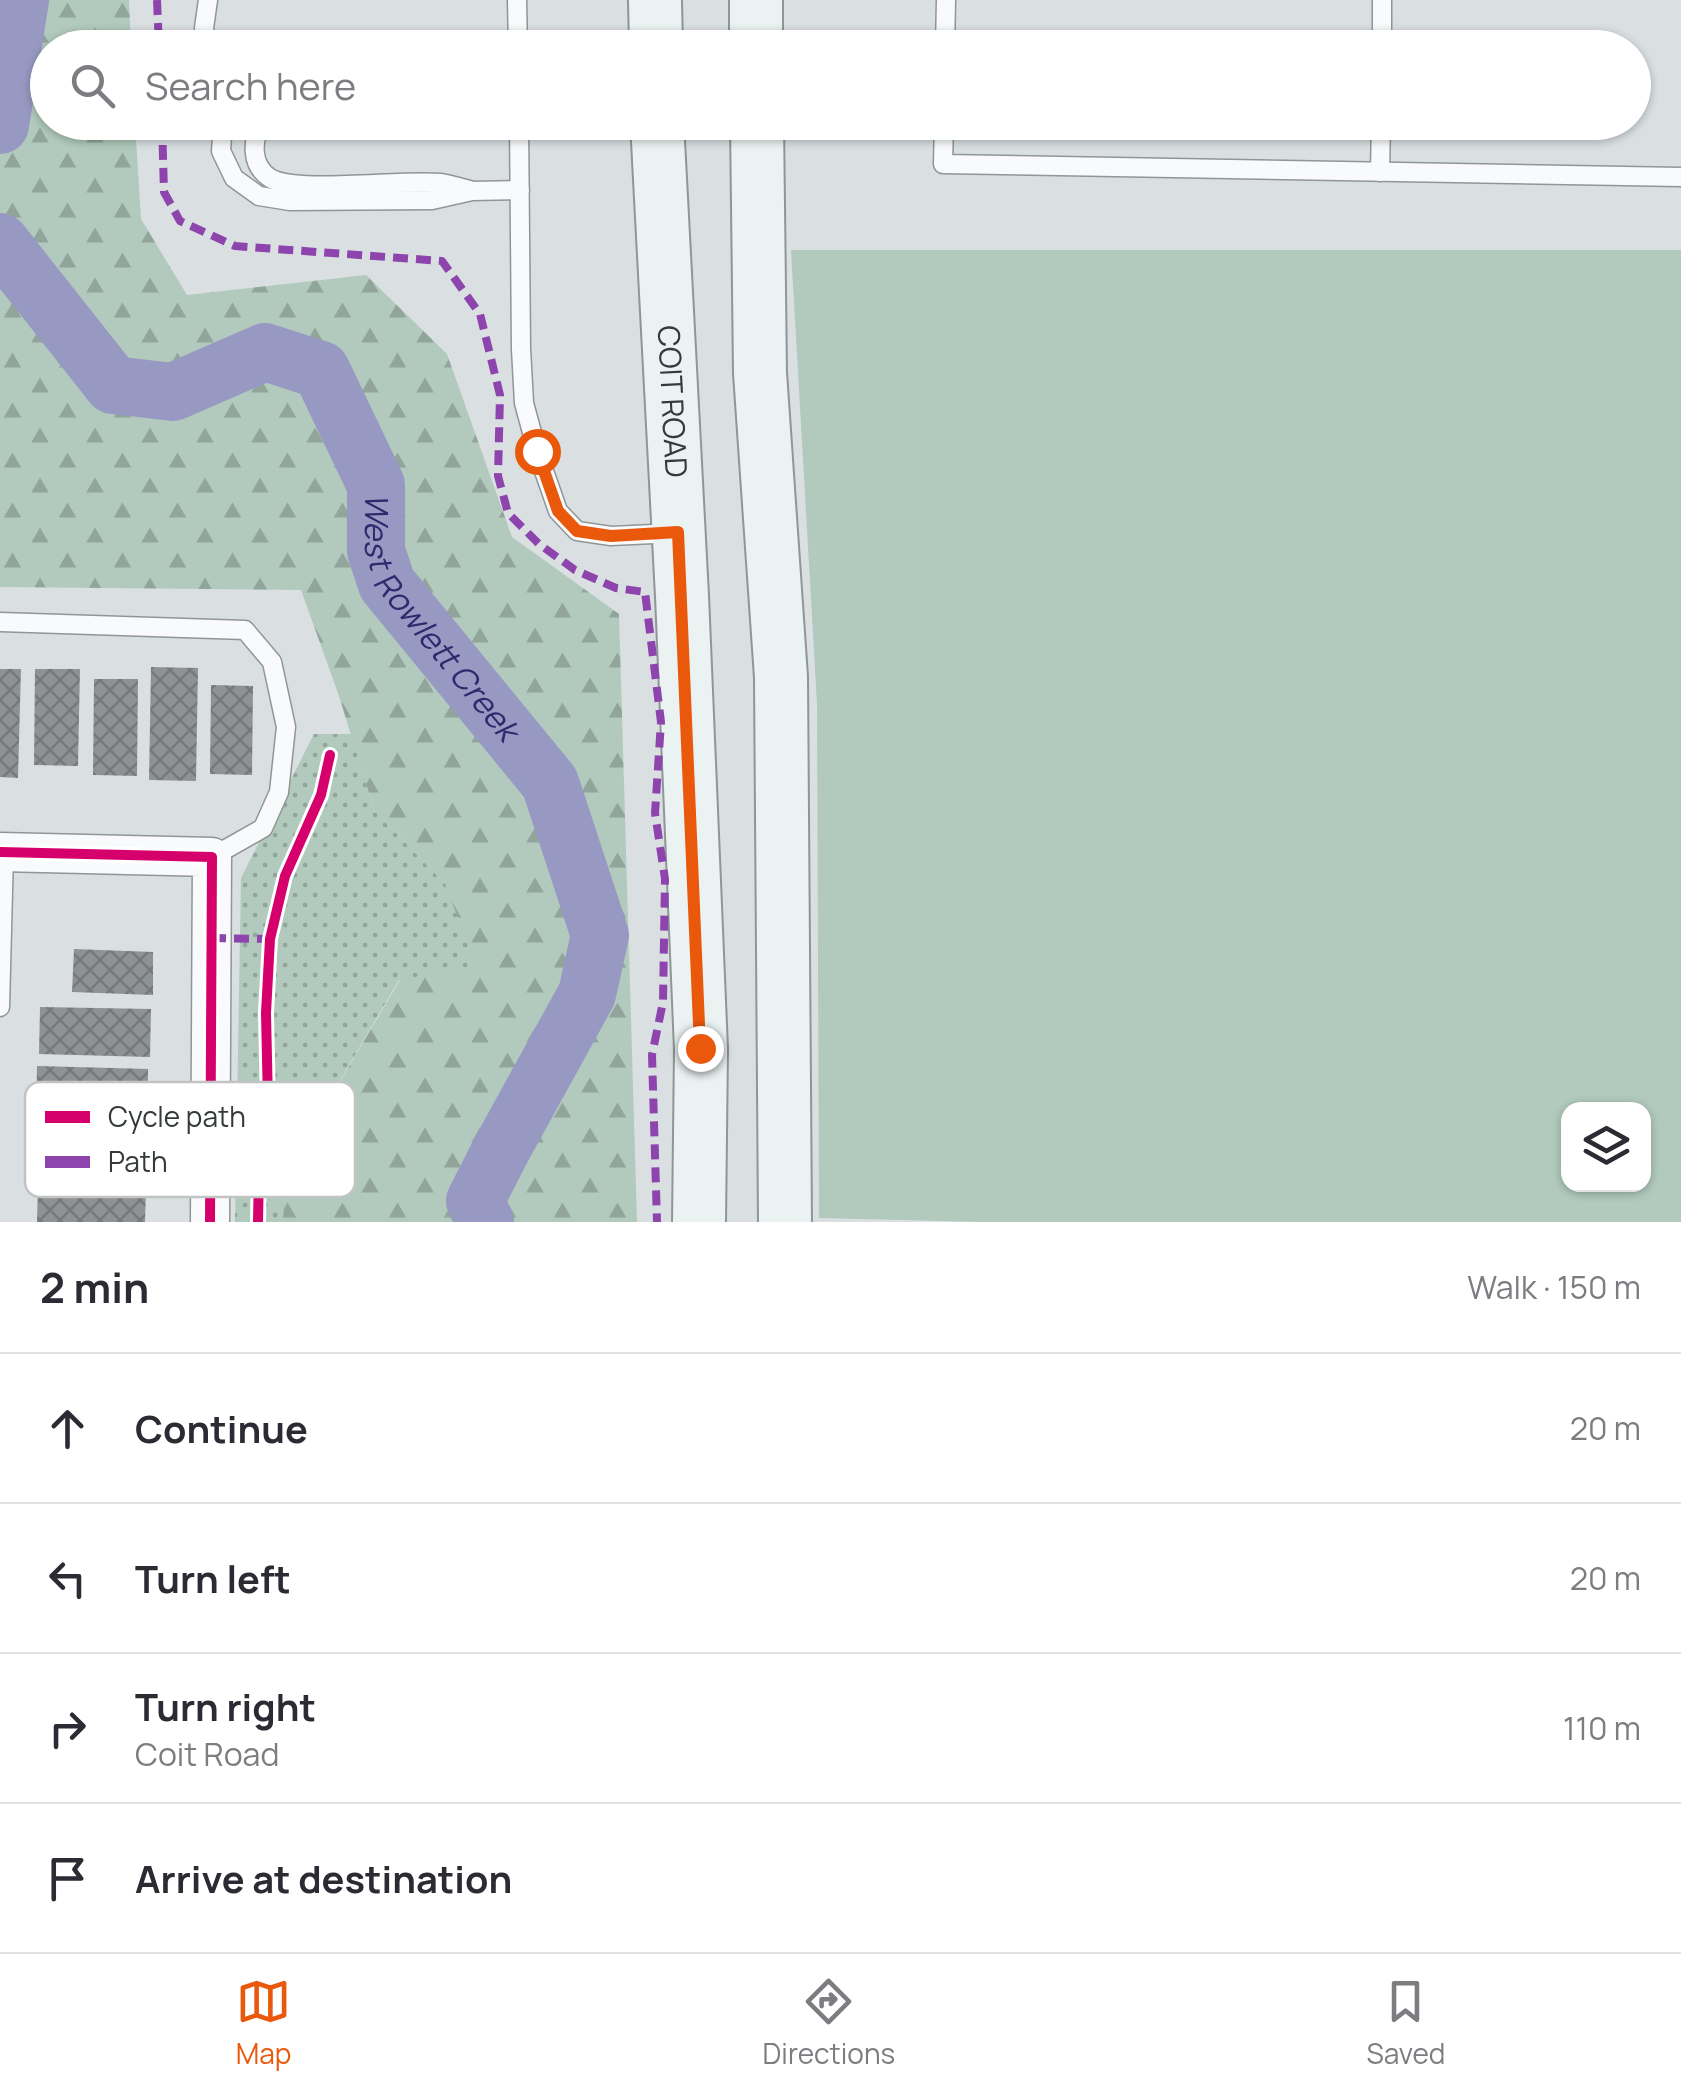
<!DOCTYPE html>
<meta charset="utf-8">
<style>
body{margin:0;font-family:Manrope,sans-serif;background:#f7f7f7;color:#2b2b33}
.controls{position:absolute;right:30px;bottom:30px;display:grid;overflow:hidden;border-radius:20px;box-shadow:0 2px 8px #0004}
.controls button{width:90px;height:90px;display:grid;place-items:center;padding:0;border:0;border-bottom:2px solid #e1e1e2;background:#fff;color:#2b2b33;font:50px sans-serif}
.stop{position:absolute;width:30px;height:30px;margin:-22px;border:8px solid #ea580c;border-radius:50%;background:#fff}
.stop.end{background:#ea580c;border-color:#fff;box-shadow:0 2px 10px #0008}
.list{margin:0;padding:0;list-style:none}
h2{display:flex;justify-content:space-between;align-items:center;height:130px;margin:0;padding:0 40px;font-size:42px}
h2 small{font-size:32px;font-weight:400;color:#7c7c81}
.list li{display:grid;grid-template-columns:65px 1fr auto;gap:30px;align-items:center;box-sizing:border-box;height:150px;padding:0 40px;border-top:2px solid #e1e1e2}
.list b{display:block;font-size:38px;white-space:nowrap}
.list p{margin:0;font-size:32px;white-space:nowrap;color:#7c7c81}
.list em{font-size:32px;font-style:normal;color:#7c7c81}
.icon{flex:none;width:55px;height:55px;fill:none;stroke:currentColor;stroke-width:2;stroke-linecap:round;stroke-linejoin:round}
.map{position:relative;flex:none;width:1681px;height:1222px;overflow:hidden}
.search{position:absolute;background:#fff;box-shadow:0 2px 8px #0004;left:30px;right:30px;top:30px;height:110px;display:flex;align-items:center;gap:25px;box-sizing:border-box;padding:0 35px;border-radius:55px;color:#7c7c81;font-size:38px}
.sheet{height:730px;background:#fff}
nav{display:flex;justify-content:space-around;align-items:center;box-sizing:border-box;height:140px;border-top:2px solid #e1e1e2;background:#fff;font-size:28px;color:#7c7c81}
nav a{display:grid;justify-items:center;gap:5px}
nav .on{color:#ea580c}
.map>svg:first-child{display:block}
.grass{fill:#b1cabd;fill-rule:evenodd}
.forest{fill:url(#forest-firs)}
.park{fill:url(#park-dots)}
.lines{fill:none;stroke-linecap:round;stroke-linejoin:round}
.river{stroke:#9799c2;stroke-width:58}
.building{fill:url(#building-cross-hatch)}
.lane-casing{stroke:#909596;stroke-width:21}
.street-casing{stroke:#909596;stroke-width:41}
.secondary-casing{stroke:#909596;stroke-width:56}
.lane{stroke:#f9fafb;stroke-width:18}
.street{stroke:#f9fafb;stroke-width:38}
.secondary{stroke:#ebf2f2;stroke-width:52}
.quiet{stroke:#8e44ad;stroke-width:8;stroke-dasharray:15 8;stroke-linecap:butt}
.cycleway-casing{stroke:#fff;stroke-width:16}
.cycleway{stroke:#d6006c;stroke-width:10}
.route{stroke:#ea580c;stroke-width:12}
.labels{text-anchor:middle;stroke-width:10;stroke-linejoin:round;paint-order:stroke}
.street-label{font-size:30px;fill:#34393a;stroke:#fff}
.water-label{font-size:32px;font-style:italic;fill:#2f296e;stroke:#fff}
.key{fill:#fff;stroke:#c2c4c4;stroke-width:2.5}
.key-label{font-size:28px;fill:#34393a}
</style>
<div class="map">
<svg width="1681" height="1222" viewBox="0 0 1681 1222">
<defs>
<pattern id="forest-firs" width="22" height="20" patternUnits="userSpaceOnUse" patternTransform="scale(2.5)"><rect width="22" height="20" fill="#b1cabd"/><path d="M5 1l3.5 6h-7zM16 11l3.5 6h-7z" fill="#91a59b"/></pattern>
<pattern id="park-dots" width="8" height="8" patternUnits="userSpaceOnUse" patternTransform="scale(2.5)"><rect width="8" height="8" fill="#b1cabd"/><path d="M2 2h.1M6 6h.1" fill="none" stroke="#91a59b" stroke-width="1.8" stroke-linecap="round"/></pattern>
<pattern id="building-cross-hatch" width="8" height="8" patternUnits="userSpaceOnUse" patternTransform="scale(2.5)"><rect width="8" height="8" fill="#8f9294"/><path d="M0 0l8 8M0 8l8-8" fill="none" stroke="#76787a"/></pattern>
</defs>
<rect width="100%" height="100%" fill="#dae0e2"/>
<path class="grass" d="M791,250h890v972h-697l-165,-4 -2,-514zM1568,1110h76v74h-76z"/>
<polygon class="forest" points="0,0 129,0 131,47 48,48 48,122 135,123 141,219 187,295 366,275 447,354 512,537 619,614 637,1222 283,1222 284,1176 400,980 445,884 374,810 339,696 301,590 0,587"/>
<polygon class="park" points="314,734 351,734 374,810 445,884 476,965 399,980 284,1176 283,1222 235,1222 241,878"/>
<g class="lines">
<g class="river">
<polyline points="0,125 20,0"/>
<path id="s1" d="M0,242l113,143 60,7 92,-40 56,18 55,115v66l11,33 163,199 50,152 -13,59 -86,156 -26,51 10,21"/>
</g>
</g>
<g class="building">
<polygon points="151,667 198,668 196,781 149,780"/>
<polygon points="0,669 21,669 18,778 0,777"/>
<polygon points="35,669 80,669 78,766 34,765"/>
<polygon points="94,679 138,679 137,776 93,775"/>
<polygon points="211,685 253,686 252,775 210,774"/>
<polygon points="74,949 153,952 153,995 72,992"/>
<polygon points="40,1007 151,1009 150,1057 39,1054"/>
<polygon points="37,1066 148,1069 148,1116 36,1114"/>
<polygon points="38,1187 146,1188 145,1222 37,1222"/>
</g>
<g class="lines">
<defs>
<g id="lane">
<polyline points="208,0 204,28 208,48"/>
<polyline points="517,0 518,48"/>
<polyline points="945,48 946,0"/>
<polyline points="1382,48 1382,0"/>
<polyline points="223,122 221,151 234,178 259,196 290,201 432,200 472,191 520,190"/>
<path d="M262,122c-10,18 -12,43 8,56 26,16 133,1 170,5 10,1 20,5 30,7"/>
<polyline points="519,122 521,349 524,403 537,451 558,511 577,531 611,536 675,533"/>
<polyline points="944,122 943,164 1681,177"/>
<polyline points="1380,172 1381,122"/>
<polyline points="0,622 245,630 272,662 286,727 279,792 263,828 212,857"/>
<polyline points="0,1007 4,852"/>
</g>
<polyline id="street" points="0,852 212,857 210,1222"/>
<g id="secondary">
<polyline points="655,0 656,48"/>
<polyline points="756,0 756,48"/>
<path id="s2" d="M657,122l25,474 19,453 -2,173"/>
<polyline points="757,122 760,373 781,677 785,1222"/>
</g>
</defs>
<use href="#lane" class="lane-casing"/>
<use href="#street" class="street-casing"/>
<use href="#secondary" class="secondary-casing"/>
<use href="#lane" class="lane"/>
<use href="#street" class="street"/>
<use href="#secondary" class="secondary"/>
<g class="quiet">
<polyline points="157,0 159,48"/>
<polyline points="162,122 164,192 180,221 235,246 442,261 480,314 500,395 498,476 508,513 539,544 575,570 616,588 645,592 661,722 655,813 665,879 663,1002 652,1055 657,1222"/>
<polyline points="211,938 270,939"/>
</g>
<defs>
<g id="cycleway">
<polyline points="0,852 212,857 210,1222"/>
<polyline points="258,1222 259,1168 268,1103 266,1013 270,939 285,876 321,795 330,755"/>
</g>
</defs>
<use href="#cycleway" class="cycleway-casing"/>
<use href="#cycleway" class="cycleway"/>
</g>
<g class="lines">
<polyline class="route" points="537,451 558,511 577,531 611,536 678,532 700,1048"/>
</g>
<g class="labels">
<g class="street-label">
<text dy="10" stroke="none"><textPath href="#s2" startOffset="280">COIT ROAD</textPath></text>
</g>
<g class="water-label">
<text dy="11" stroke="none"><textPath href="#s1" startOffset="682">West Rowlett Creek</textPath></text>
</g>
</g>
<rect x="25" y="1082" width="330" height="115" rx="15" class="key"/>
<rect x="45" y="1111" width="45" height="12" fill="#d6006c"/>
<rect x="45" y="1156" width="45" height="12" fill="#8e44ad"/>
<g class="key-label">
<text x="108" y="1127">Cycle path</text>
<text x="108" y="1172">Path</text>
</g>
</svg>
<div class="controls">
<button><svg class="icon" aria-label="layers" viewBox="0 0 24 24"><path d="M12 4l9 5-9 5-9-5zM3 14l9 5 9-5"/></svg></button>
</div>
<div class="stop" style="left:537px;top:451px"></div>
<div class="stop end" style="left:700px;top:1048px"></div>
<div class="search"><svg class="icon" aria-label="search" viewBox="0 0 24 24"><circle cx="10" cy="10" r="6"/><path d="M15 15l6 6"/></svg>Search here</div>
</div>
<section class="sheet">
<h2>2 min<small>Walk · 150 m</small></h2>
<ul class="list">
<li><svg class="icon" aria-label="ahead" viewBox="0 0 24 24"><path d="M12 20V5M6 11l6-6 6 6"/></svg><div><b>Continue</b></div><em>20 m</em></li>
<li><svg class="icon" aria-label="left" viewBox="0 0 24 24"><path d="M17 20v-9H6M10 6l-5 5 5 5"/></svg><div><b>Turn left</b></div><em>20 m</em></li>
<li><svg class="icon" aria-label="right" viewBox="0 0 24 24"><path d="M7 20v-9h11M14 6l5 5-5 5"/></svg><div><b>Turn right</b><p>Coit Road</p></div><em>110 m</em></li>
<li><svg class="icon" aria-label="arrive" viewBox="0 0 24 24"><path d="M6 21V4h12l-3 4 3 4H6"/></svg><div><b>Arrive at destination</b></div></li>
</ul>
</section>
<nav>
<a class="on"><svg class="icon" aria-label="map" viewBox="0 0 24 24"><path d="M3 6l6-2 6 2 6-2v14l-6 2-6-2-6 2zM9 4v14M15 6v14"/></svg>Map</a>
<a><svg class="icon" aria-label="directions" viewBox="0 0 24 24"><path d="M12 3l9 9-9 9-9-9zM9 14v-3h6M13 9l2 2-2 2"/></svg>Directions</a>
<a><svg class="icon" aria-label="saved" viewBox="0 0 24 24"><path d="M7 4h10v16l-5-4-5 4z"/></svg>Saved</a>
</nav>
